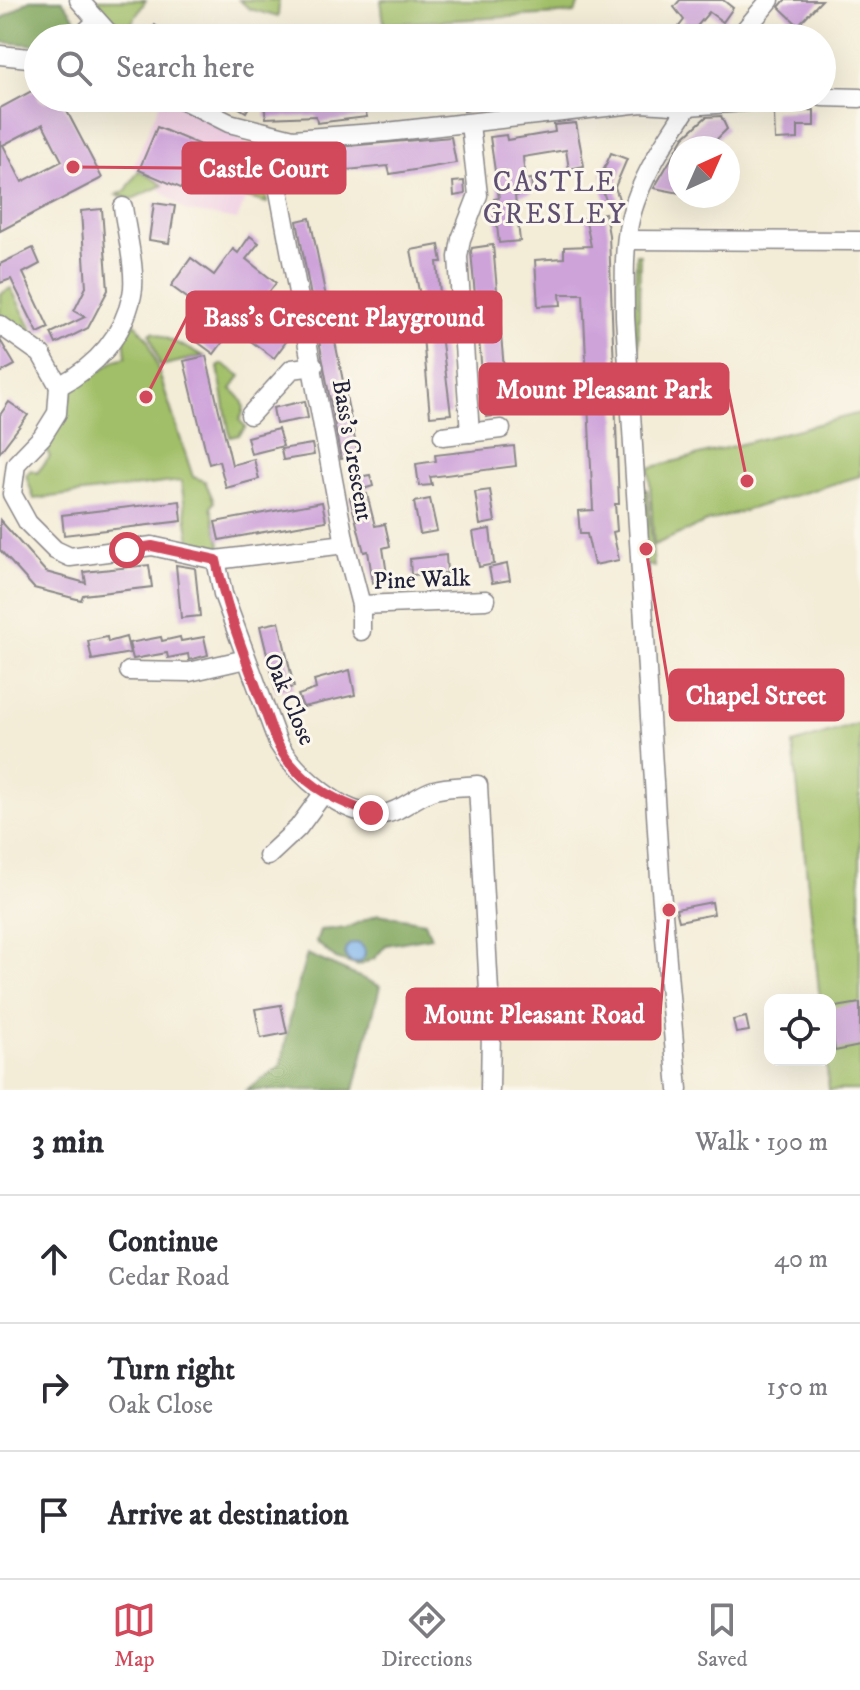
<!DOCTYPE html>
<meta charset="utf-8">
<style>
body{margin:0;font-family:"IM FELL DW Pica",serif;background:#f2f2f3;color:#2b2b33}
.controls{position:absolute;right:24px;bottom:24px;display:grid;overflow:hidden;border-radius:16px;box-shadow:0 8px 32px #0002}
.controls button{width:72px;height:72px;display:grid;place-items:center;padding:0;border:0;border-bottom:2px solid #e1e1e2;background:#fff;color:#2b2b33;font:40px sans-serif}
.compass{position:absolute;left:668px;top:136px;width:72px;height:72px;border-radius:50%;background:#fff;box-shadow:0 8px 32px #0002;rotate:45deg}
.stop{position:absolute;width:24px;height:24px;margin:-18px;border:6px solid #d1495b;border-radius:50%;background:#fff}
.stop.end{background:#d1495b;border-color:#fff;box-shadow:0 2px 8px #0008}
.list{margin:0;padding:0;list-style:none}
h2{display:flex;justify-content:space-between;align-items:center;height:104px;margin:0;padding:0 32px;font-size:34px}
h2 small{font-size:26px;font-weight:400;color:#7c7c81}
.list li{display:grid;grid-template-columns:52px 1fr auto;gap:24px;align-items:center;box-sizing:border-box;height:128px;padding:0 32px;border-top:2px solid #e1e1e2}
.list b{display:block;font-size:30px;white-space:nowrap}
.list p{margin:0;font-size:26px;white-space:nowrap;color:#7c7c81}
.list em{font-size:26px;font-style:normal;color:#7c7c81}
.icon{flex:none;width:44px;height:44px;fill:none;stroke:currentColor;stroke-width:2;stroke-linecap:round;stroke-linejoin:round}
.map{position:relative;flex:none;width:860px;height:1090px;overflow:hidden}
.search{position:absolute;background:#fff;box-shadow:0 8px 32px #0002;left:24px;right:24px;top:24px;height:88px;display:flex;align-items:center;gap:20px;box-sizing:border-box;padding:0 28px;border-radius:44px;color:#7c7c81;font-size:30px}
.sheet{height:488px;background:#fff}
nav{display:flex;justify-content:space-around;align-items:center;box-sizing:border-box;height:112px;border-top:2px solid #e1e1e2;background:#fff;font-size:22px;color:#7c7c81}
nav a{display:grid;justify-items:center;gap:4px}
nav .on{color:#d1495b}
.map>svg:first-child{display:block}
.built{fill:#f0d0e4}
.green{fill:#a1bf67;stroke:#627051;stroke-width:2}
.forest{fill:#80a65c;stroke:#51644c;stroke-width:2}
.water{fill:#7db2eb;stroke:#506a93;stroke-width:2}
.building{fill:#cea3da;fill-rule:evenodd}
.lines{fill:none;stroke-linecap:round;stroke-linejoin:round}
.minor-casing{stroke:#8a8789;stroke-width:21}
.minor{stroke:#fff;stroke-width:18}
.route{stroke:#d1495b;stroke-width:10}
.labels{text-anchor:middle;stroke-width:6;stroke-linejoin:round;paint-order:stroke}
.street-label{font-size:24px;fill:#22223b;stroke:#fbf7ec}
.quarter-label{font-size:28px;letter-spacing:2px;fill:#5e4f73;stroke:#fbf7ec}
.leader{fill:none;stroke:#d1495b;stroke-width:3}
.callout-dot{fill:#d1495b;stroke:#fbf7ec;stroke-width:3}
.callout{fill:#d1495b;stroke:#d1495b;stroke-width:3}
.callout-label{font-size:26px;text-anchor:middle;font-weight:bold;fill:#fff}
</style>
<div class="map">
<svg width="860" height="1090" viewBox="0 0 860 1090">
<rect width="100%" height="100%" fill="#fbf7ec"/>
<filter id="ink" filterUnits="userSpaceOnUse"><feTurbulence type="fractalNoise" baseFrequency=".0125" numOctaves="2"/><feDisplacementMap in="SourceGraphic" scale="16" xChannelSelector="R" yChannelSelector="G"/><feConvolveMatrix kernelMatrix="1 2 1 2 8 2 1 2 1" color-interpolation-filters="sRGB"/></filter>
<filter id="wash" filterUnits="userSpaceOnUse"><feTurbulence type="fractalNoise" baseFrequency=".006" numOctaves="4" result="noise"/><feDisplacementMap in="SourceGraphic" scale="32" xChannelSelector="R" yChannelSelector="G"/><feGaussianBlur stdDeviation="1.8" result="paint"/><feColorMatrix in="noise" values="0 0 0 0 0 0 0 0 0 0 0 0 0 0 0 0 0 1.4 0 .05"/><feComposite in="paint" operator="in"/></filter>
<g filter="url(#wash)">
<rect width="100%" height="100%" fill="#f3ecd7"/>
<polygon class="built" points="162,98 177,98 262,154 237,220 186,211 133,167"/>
<g class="green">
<polygon points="89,0 146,0 124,35"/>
<polygon points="239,0 279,0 278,17 250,9"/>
<polygon points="381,0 580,0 575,13 384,24"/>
<polygon points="260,163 267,203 244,197 256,164"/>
<polygon points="139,170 163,185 132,199 117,195 126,190"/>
<polygon points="636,254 640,254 638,379 634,327"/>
<polygon points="11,288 36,338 36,340 0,317 0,294"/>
<polygon points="135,323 148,339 193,477 205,481 214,502 211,507 221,547 190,541 181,481 34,499 26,475 31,470 37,473 50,457 45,446 63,419 73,389 116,360 126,357 124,336"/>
<polygon points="153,332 204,356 160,366 150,334"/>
<path d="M223,364l18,12 -10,13c11,9 18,17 8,31l7,7 -7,8 -9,2 -12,-70z"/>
<polygon points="860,413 860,476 707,522 654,545 649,468"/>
<polygon points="644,488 647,490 654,567 647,565"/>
<polygon points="860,723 860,1090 829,1090 826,1060 830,1060 830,1000 820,1000 793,744"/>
</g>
<g class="forest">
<polygon points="30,0 62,0 78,22 73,37 38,38 38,45 0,42 0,20"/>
<polygon points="378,914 425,922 431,937 386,945 375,958 358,966 336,959 316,942 320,930 346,928"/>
<polygon points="307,954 380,986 354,1090 246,1090 281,1066 293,1003"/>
</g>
<circle class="water" cx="355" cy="953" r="10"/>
<g id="blocks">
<g class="building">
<polygon points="680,0 723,0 733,8 723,22 709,12 687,38 670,38 684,20 674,7"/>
<polygon points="785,0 822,0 798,25 779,7"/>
<polygon points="155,25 172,38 145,38"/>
<path d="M37,88l1,10 6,4 16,-4 42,80 -102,53v-123zM43,124l19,37 -40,21 -19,-37z"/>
<polygon points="223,98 254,98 246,112"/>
<polygon points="263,98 362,98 367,117 317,123 316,116 266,118"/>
<polygon points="462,98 481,98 483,107 464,111"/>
<polygon points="814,110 814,126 798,126 798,139 775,140 774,112"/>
<polygon points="721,116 727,129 708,148 680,148 680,193 654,188 684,137 706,117"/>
<polygon points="576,123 584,166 569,169 566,150 523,157 525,180 531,179 532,193 515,196 520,241 499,243 494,199 499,198 490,137 506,135 507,140 555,132 554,125"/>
<polygon points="157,127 229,157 233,149 248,156 236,186 192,168 183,189 139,170"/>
<polygon points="451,137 456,163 390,174 388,166 294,175 291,151"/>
<polygon points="611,153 627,159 615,187 619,199 607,203 602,189 606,179 601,176"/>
<polygon points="464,181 465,194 454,196 453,182"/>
<polygon points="154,203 175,206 169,243 149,240"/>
<polygon points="102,209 108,290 88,328 56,344 51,333 85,317 74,311 86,287 81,211"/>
<polygon points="605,213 609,235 619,504 615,504 617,531 613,532 619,560 594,565 587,534 580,534 578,511 593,510 583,294 560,294 561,305 538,306 535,260 564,258 564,247 591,246 585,217"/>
<polygon points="310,218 358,455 341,459 297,221"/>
<polygon points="250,236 259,243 246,259 276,283 256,309 291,335 274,358 233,328 214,354 188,335 206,312 171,286 191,258 214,275 233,249 238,253"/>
<polygon points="439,245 442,262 437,262 441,304 440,327 451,414 430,416 419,291 411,250"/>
<polygon points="493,245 508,414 486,417 471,251 472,248"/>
<polygon points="33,248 40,264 23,273 49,328 38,333 11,279 0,283 0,264"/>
<polygon points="0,340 15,365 0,373"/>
<polygon points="206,356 232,465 254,459 259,479 226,488 219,461 209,464 184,361"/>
<polygon points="305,401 308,418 276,424 273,408"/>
<polygon points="9,402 28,415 0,452 0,415"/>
<polygon points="278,429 283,446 251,454 247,437"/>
<polygon points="312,444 314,455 283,460 281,449"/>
<polygon points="514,446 516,466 430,477 432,485 419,486 416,464 436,461 435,455"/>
<polygon points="370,475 373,486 357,491 353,478"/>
<polygon points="490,490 495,522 480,525 475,492"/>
<polygon points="367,494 375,526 385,524 390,546 383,548 388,581 373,583 368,551 364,552 350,498"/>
<polygon points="430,499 437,531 420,534 414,502"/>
<polygon points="180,501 182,521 64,535 62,515"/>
<polygon points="322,502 326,521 219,540 215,522"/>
<polygon points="0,520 46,572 86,583 84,572 149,565 152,587 83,595 81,600 34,588 0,550"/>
<polygon points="490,529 494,564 479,567 473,532"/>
<polygon points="446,555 447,573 411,575 410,559"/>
<polygon points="507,564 510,580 492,583 489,568"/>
<polygon points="176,565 195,568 200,616 181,618"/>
<polygon points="279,622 294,687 276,691 260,626"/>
<polygon points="107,637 108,642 126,637 130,653 92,660 88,641"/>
<polygon points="161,637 162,641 180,637 181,641 204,637 208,655 189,660 188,654 168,658 167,653 133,659 129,643"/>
<polygon points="350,670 355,695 303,707 298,695 316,689 314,680"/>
<polygon points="712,902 714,914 679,921 676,909"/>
<polygon points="860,1003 860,1046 835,1051 830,1008"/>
<polygon points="281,1005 287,1033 261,1038 255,1009"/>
<polygon points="746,1017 749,1031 736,1033 733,1020"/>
</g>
</g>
</g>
<g filter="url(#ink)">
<use href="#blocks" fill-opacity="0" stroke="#8a8789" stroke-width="2"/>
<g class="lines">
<defs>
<g id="minor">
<polyline points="79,0 113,38"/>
<polyline points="79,38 97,21"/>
<polyline points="738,38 770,0"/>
<polyline points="0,55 38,59"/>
<polyline points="822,97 860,98"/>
<polyline points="179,98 229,123 293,139 387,132 642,103 688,106 800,98"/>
<polyline points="470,124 478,195 461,239 458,257 470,433"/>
<polyline points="272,136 276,175 345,544 361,605 361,631"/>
<polyline points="627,240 860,241"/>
<polyline points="0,325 41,354 59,386"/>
<polyline points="59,386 57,413 42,437 16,464 12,494 28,523 55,550 70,557 152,546 216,560 345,544"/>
<path d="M59,386c36,-19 64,-49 73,-91 5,-21 -6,-65 -9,-88"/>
<polyline points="250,415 292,369 314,366"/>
<polyline points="443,436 501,429"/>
<path d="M216,560l7,34 55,149c18,31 65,75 105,71 18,-2 34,-19 51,-24 14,-4 30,-3 44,-5l13,244 -1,61"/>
<polyline points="361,605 486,600"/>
<polyline points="129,671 189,672 246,659"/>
<polyline points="268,856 298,828 323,794"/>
<path d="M678,1090l-18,-212 -35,-561c0,-31 -2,-63 4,-93 9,-44 40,-89 65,-126"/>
</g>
</defs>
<use href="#minor" class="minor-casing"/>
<use href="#minor" class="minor"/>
</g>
</g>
<g class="lines" filter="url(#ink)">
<path class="route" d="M127,550l25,-4 64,14c10,49 28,94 45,140 8,21 14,45 28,62 22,27 50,40 82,51"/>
</g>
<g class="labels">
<g class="street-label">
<text transform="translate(353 450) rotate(80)" y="8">Bass's Crescent</text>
<text transform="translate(422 579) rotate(-2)" y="8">Pine Walk</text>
<text transform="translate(290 699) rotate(67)" y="8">Oak Close</text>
</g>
<g class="quarter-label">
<text x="555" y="191">CASTLE<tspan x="555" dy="32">GRESLEY</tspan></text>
</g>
</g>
<path class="leader" d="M73 167L183 168M146 397L187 317M747 481L728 389M646 549L670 695M669 910L660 1014"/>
<g class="callout-dot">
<circle cx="73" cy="167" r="8"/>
<circle cx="146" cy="397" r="8"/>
<circle cx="747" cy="481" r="8"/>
<circle cx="646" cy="549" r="8"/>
<circle cx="669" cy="910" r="8"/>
</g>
<g class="callout">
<rect x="183" y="143" width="162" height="50" rx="8"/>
<rect x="187" y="292" width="314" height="50" rx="8"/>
<rect x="480" y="364" width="248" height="50" rx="8"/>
<rect x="670" y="670" width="173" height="50" rx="8"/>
<rect x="407" y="989" width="253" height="50" rx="8"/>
</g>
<g class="callout-label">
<text x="264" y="177">Castle Court</text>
<text x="344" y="326">Bass's Crescent Playground</text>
<text x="604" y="398">Mount Pleasant Park</text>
<text x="756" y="704">Chapel Street</text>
<text x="534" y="1023">Mount Pleasant Road</text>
</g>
</svg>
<div class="controls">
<button><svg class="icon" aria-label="locate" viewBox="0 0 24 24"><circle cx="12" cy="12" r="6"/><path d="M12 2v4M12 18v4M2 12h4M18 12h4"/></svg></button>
</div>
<svg class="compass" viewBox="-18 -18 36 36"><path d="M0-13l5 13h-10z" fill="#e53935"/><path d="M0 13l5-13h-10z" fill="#7c7c81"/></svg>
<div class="stop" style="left:127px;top:550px"></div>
<div class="stop end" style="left:371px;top:813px"></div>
<div class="search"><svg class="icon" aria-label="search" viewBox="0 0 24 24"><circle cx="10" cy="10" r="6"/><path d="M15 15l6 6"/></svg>Search here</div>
</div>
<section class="sheet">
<h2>3 min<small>Walk · 190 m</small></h2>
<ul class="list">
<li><svg class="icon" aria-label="ahead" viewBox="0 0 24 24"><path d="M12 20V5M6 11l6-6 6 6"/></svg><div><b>Continue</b><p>Cedar Road</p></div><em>40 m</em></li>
<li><svg class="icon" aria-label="right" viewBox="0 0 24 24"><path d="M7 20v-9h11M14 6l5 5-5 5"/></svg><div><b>Turn right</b><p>Oak Close</p></div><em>150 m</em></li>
<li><svg class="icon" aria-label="arrive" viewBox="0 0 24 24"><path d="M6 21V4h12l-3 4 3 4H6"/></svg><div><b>Arrive at destination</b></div></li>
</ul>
</section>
<nav>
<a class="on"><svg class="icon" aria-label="map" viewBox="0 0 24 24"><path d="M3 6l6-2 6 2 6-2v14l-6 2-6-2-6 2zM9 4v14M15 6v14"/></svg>Map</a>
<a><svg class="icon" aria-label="directions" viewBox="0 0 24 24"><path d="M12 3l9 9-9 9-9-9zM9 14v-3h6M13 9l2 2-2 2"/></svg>Directions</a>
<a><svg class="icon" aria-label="saved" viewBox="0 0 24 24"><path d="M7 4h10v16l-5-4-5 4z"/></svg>Saved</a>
</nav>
